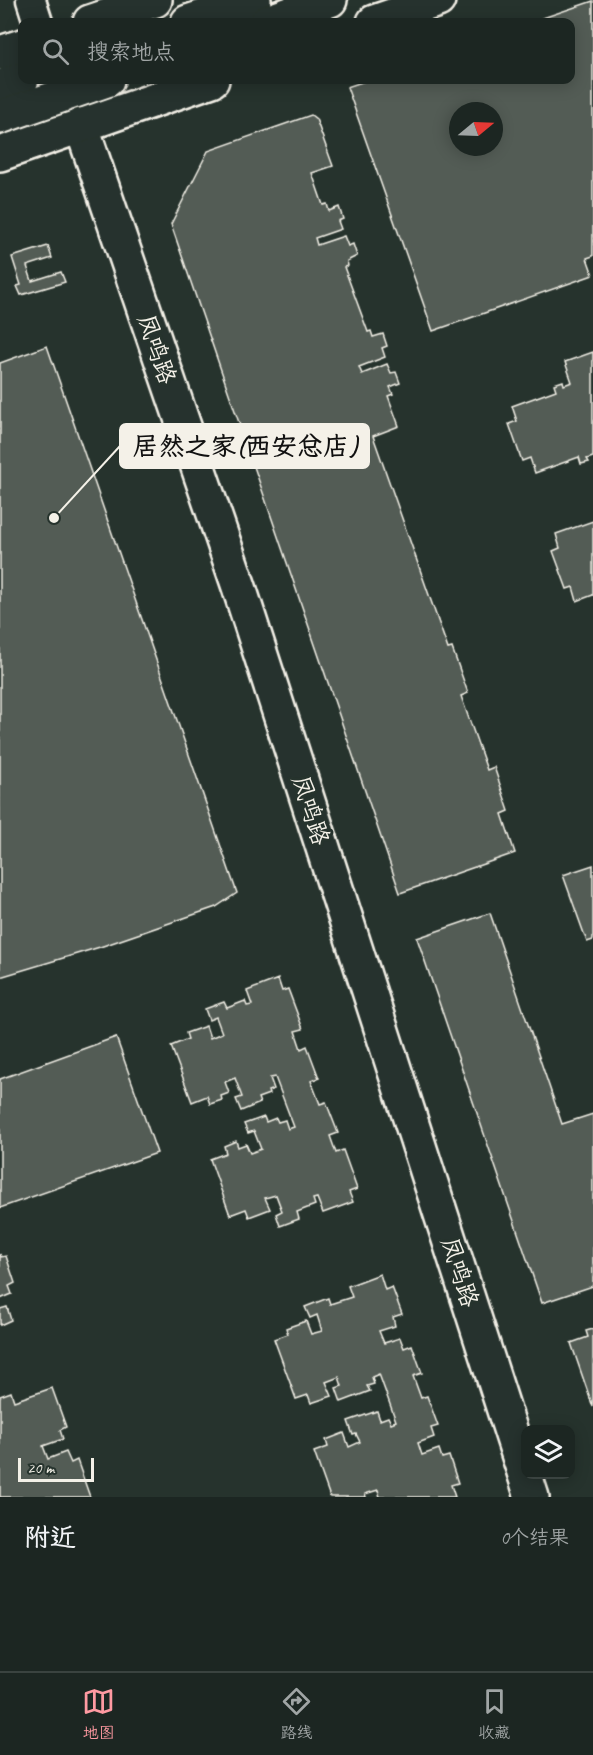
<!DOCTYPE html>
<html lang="zh">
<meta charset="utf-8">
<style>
body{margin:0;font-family:Caveat,"LXGW WenKai TC",sans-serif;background:#29322f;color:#f1f3f6}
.controls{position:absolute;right:18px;bottom:18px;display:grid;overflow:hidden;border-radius:12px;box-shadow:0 3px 15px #0003}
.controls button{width:54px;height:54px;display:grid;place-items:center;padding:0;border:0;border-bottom:2px solid #3a4340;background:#1c2622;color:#f1f3f6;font:30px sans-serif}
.compass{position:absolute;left:449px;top:102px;width:54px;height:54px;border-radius:50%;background:#1c2622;box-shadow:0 3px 15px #0003;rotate:71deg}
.scale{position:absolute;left:18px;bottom:15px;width:76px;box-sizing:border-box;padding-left:6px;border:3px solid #f4f1e8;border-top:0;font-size:16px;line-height:21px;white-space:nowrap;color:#f4f1e8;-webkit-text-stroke:4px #26332d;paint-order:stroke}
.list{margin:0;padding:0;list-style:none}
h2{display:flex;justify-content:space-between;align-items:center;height:78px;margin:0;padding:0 24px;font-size:26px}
h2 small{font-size:20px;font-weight:400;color:#a0a5a5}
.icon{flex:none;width:33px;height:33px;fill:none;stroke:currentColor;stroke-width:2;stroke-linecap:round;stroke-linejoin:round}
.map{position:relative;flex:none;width:593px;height:1497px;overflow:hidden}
.search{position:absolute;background:#1c2622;box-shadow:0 3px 15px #0003;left:18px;right:18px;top:18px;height:66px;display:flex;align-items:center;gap:15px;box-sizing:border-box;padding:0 21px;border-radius:12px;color:#a0a5a5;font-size:22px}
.sheet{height:174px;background:#1c2622}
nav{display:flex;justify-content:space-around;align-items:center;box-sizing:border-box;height:84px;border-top:2px solid #3a4340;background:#1c2622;font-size:16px;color:#a0a5a5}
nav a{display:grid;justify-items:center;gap:3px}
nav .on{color:#ff9aa2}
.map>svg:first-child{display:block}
.building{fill:#525c55;stroke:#f4f1e8;stroke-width:1.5;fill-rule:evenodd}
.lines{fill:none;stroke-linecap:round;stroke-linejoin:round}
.street-casing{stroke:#f4f1e8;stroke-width:33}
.secondary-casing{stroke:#f4f1e8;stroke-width:38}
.street{stroke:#26332d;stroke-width:28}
.secondary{stroke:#26332d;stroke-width:33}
.labels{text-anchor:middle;stroke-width:6;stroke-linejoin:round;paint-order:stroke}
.street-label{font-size:24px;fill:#f4f1e8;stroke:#26332d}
.leader{fill:none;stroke:#f4f1e8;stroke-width:2}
.callout-dot{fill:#f4f1e8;stroke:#26332d;stroke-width:2}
.callout{fill:#f4f1e8;stroke:#f4f1e8;stroke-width:2}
.callout-label{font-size:26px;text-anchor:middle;font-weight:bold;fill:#111}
</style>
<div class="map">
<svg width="593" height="1497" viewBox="0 0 593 1497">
<rect width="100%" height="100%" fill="#26332d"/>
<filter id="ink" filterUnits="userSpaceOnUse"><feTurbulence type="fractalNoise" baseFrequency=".0167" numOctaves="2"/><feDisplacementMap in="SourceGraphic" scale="12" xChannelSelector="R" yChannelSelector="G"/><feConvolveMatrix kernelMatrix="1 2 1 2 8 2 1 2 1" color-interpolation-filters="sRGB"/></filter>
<g filter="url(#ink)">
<g class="building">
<path d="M593,1v255l-6,2 6,17 -160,56 -86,-244 21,-7h202v-58h-39zM458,111h36v36h-36z"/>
<polygon points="311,115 316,119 333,166 312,173 323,205 327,204 329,211 339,207 343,219 338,221 341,229 315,238 317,245 344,236 348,246 353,244 357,256 347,261 348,266 344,267 368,332 371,331 373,337 383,334 387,346 382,348 385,357 359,367 362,374 387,364 391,373 396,372 400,383 390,387 393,394 388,396 399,426 373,436 448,649 452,648 468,693 461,696 487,770 494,767 509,811 502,814 515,853 400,893 171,224 208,151"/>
<polygon points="48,246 52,258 27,266 32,281 61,272 65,282 21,295 17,286 21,285 12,257"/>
<polygon points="47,346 237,893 216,907 100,947 0,977 0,363"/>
<polygon points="593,352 593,457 587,459 589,462 581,464 579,457 535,473 530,458 522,461 509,424 517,421 512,406 556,390 554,384 563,381 564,385 572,382 565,362"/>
<polygon points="593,521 593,595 577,601 573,587 567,589 553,551 560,548 556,534"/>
<polygon points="593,865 593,940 587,942 563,875"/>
<polygon points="490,913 562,1124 593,1114 593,1286 542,1303 417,938"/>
<polygon points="278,979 282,991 288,989 303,1029 295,1031 301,1049 307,1046 319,1078 311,1081 320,1104 326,1102 338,1133 330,1136 336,1153 343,1150 357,1189 349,1192 353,1202 323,1213 317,1198 313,1199 315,1205 297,1212 299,1219 280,1226 276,1214 282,1211 276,1195 265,1198 270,1209 249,1217 246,1209 230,1215 210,1159 226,1153 224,1146 236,1141 238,1147 246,1144 250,1153 261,1149 254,1131 248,1133 244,1124 264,1117 266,1122 276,1118 278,1122 285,1120 288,1129 294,1127 275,1077 270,1078 274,1089 268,1091 269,1094 258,1098 260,1103 241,1111 236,1099 242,1097 235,1078 225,1082 229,1093 221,1096 222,1100 210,1104 207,1096 192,1102 171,1046 188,1039 186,1033 206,1026 210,1038 222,1033 216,1017 209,1020 205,1009 224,1002 227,1008 245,1001 247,1006 252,1005 247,991"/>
<polygon points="116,1037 157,1153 0,1208 0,1079"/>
<polygon points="0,1254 1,1257 6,1256 15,1283 9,1286 12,1294 0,1299"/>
<polygon points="380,1274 385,1290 392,1287 402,1314 393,1317 395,1326 379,1331 384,1343 400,1338 404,1348 412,1345 422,1373 413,1376 421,1398 427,1396 438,1426 431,1428 434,1437 418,1443 422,1455 439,1449 442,1458 449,1456 458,1483 451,1485 455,1497 380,1497 378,1490 365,1494 366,1497 330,1497 314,1452 328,1447 326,1440 344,1433 349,1447 360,1442 356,1434 353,1435 348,1421 377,1411 380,1420 388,1417 391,1423 396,1421 379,1374 372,1377 374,1384 367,1386 370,1391 341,1402 336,1388 342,1386 339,1377 326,1382 332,1396 311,1403 308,1395 296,1399 274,1339 288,1334 286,1328 306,1321 311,1334 322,1331 317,1315 310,1318 305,1307 328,1298 330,1304 352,1297 348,1286"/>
<polygon points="7,1307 11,1320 0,1325 0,1309"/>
<polygon points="593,1329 593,1407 571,1343 588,1337 586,1331"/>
<polygon points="52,1388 66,1427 60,1430 63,1439 43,1446 48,1459 66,1452 71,1463 77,1460 90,1497 0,1497 0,1396 11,1392 14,1401"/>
</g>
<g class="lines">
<defs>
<polyline id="street" points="31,0 38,22"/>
<g id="secondary">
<polyline points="90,22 155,0"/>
<polyline points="188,22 254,0"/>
<polyline points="267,22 330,0"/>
<polyline points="374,22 438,0"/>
<polyline points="0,53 22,46"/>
<polyline points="0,87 22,79"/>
<polyline points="0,117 107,80"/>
<polyline points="81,125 239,587 532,1497"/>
<polyline points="0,154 212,80"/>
</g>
</defs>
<use href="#street" class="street-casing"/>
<use href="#secondary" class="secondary-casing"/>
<use href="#street" class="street"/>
<use href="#secondary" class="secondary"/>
</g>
</g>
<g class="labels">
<g class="street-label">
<text transform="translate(157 349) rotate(71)" y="8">凤鸣路</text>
<text transform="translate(311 810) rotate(72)" y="8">凤鸣路</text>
<text transform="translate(460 1272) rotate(72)" y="8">凤鸣路</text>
</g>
</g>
<path class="leader" d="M54 518L120 446"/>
<circle class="callout-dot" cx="54" cy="518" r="6"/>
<rect class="callout" x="120" y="424" width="249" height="44" rx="6"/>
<g class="callout-label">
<text x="245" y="455">居然之家(西安总店)</text>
</g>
</svg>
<div class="controls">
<button><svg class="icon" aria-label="layers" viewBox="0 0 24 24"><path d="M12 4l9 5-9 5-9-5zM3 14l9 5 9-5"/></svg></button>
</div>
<svg class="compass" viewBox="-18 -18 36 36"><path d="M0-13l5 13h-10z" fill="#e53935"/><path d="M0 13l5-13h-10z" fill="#a0a5a5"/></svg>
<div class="scale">20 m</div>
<div class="search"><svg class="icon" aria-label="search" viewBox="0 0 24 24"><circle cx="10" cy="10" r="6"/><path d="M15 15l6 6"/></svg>搜索地点</div>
</div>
<section class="sheet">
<h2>附近<small>0个结果</small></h2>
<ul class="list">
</ul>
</section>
<nav>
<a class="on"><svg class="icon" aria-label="map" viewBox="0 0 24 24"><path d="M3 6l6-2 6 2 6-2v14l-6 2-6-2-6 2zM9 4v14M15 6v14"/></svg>地图</a>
<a><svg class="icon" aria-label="directions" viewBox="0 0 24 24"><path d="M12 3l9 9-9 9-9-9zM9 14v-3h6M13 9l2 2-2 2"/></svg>路线</a>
<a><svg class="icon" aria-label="saved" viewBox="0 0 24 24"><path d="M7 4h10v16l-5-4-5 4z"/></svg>收藏</a>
</nav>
